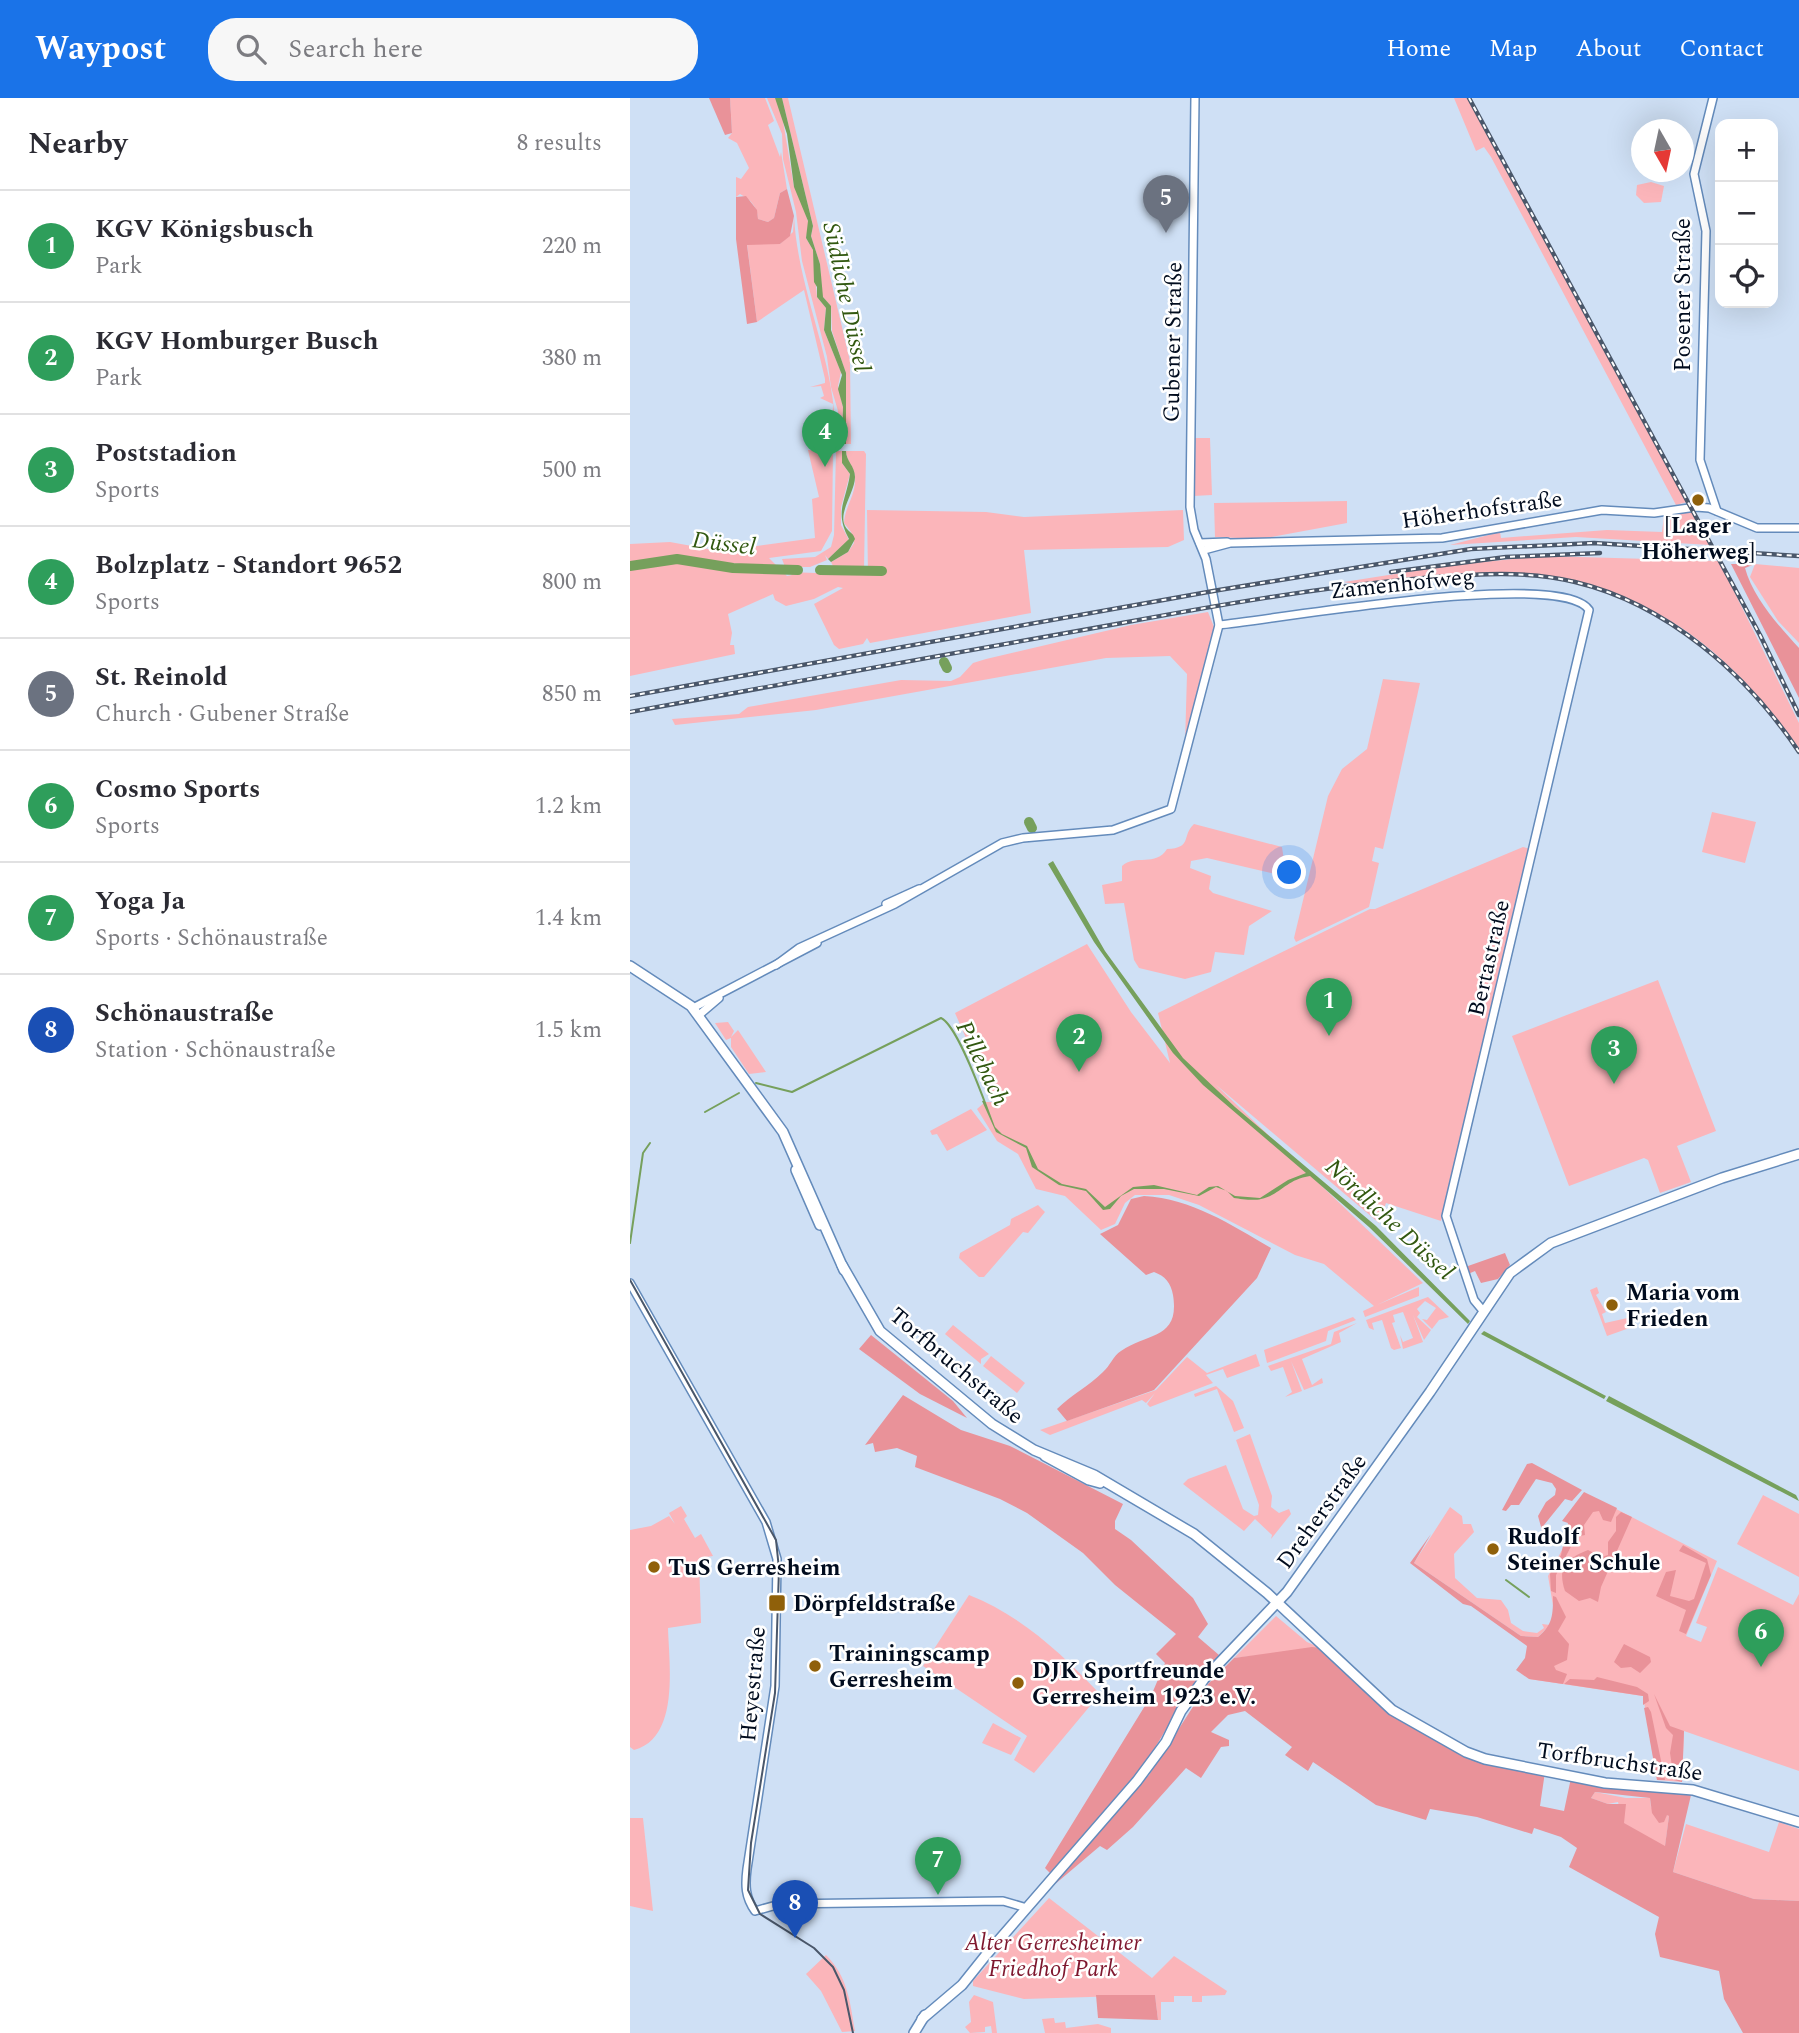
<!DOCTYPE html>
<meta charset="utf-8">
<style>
body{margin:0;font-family:Spectral,serif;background:#f7f7f7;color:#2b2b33}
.controls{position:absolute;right:21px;top:21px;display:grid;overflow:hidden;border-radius:14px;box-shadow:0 7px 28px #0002}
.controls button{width:63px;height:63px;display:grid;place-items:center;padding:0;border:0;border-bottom:2px solid #e1e1e2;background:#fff;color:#2b2b33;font:35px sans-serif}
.compass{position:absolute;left:1001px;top:21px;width:63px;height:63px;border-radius:50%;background:#fff;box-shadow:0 7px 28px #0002;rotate:171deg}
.you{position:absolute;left:660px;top:775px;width:24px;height:24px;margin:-18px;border:5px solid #fff;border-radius:50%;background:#1a73e8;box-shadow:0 0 0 10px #1a73e833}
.badge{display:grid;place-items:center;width:46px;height:46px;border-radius:50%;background:#1a73e8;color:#fff;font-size:23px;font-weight:700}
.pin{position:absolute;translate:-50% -58px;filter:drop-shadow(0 2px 4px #0008)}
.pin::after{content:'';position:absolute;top:37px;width:24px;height:21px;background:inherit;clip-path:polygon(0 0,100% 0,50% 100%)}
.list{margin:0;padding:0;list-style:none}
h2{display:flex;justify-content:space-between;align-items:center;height:91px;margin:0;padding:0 28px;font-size:30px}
h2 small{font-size:23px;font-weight:400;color:#7c7c81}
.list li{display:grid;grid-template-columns:46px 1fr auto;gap:21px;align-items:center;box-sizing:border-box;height:112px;padding:0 28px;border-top:2px solid #e1e1e2}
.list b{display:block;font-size:26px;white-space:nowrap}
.list p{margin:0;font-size:23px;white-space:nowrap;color:#7c7c81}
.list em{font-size:23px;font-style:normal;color:#7c7c81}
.icon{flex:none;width:38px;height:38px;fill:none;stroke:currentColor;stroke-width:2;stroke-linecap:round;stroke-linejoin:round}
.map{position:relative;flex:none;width:1169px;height:1935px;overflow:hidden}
header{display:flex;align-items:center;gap:42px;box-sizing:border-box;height:98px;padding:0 35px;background:#1a73e8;color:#fff}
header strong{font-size:33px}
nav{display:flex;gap:38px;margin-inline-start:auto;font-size:24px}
.search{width:490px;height:63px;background:#f7f7f7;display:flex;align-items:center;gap:18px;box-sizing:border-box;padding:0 24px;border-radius:28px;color:#7c7c81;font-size:26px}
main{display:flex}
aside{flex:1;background:#fff}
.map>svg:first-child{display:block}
.green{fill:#fbb5ba}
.forest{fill:#e99299;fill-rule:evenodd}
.water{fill:#76a05c}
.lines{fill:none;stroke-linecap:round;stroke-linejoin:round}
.stream{stroke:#76a05c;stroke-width:2}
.river{stroke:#76a05c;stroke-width:10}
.minor-casing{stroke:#648bbb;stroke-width:10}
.major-casing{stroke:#648bbb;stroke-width:12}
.minor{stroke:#fff;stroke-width:7}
.major{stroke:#fff;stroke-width:9}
.tram{stroke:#4a576a;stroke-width:2}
.rail-casing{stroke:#4a576a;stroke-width:4.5}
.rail{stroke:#fff;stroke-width:2;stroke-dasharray:5;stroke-linecap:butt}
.poi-dot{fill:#8f600a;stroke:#fff;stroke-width:2.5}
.labels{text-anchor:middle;stroke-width:5;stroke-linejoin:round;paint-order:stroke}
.street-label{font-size:23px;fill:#010c1e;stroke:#fff}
.poi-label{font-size:23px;font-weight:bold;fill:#010c1e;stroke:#fff;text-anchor:start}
.park-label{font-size:23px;font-style:italic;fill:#7e172e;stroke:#fff}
.water-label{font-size:24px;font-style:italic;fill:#315810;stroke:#fff}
</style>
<header>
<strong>Waypost</strong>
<div class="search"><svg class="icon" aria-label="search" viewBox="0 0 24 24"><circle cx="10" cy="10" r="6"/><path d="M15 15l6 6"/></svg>Search here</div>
<nav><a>Home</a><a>Map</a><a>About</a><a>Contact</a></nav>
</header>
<main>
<aside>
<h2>Nearby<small>8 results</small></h2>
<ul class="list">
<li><span class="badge" style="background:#2e9e5b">1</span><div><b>KGV Königsbusch</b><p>Park</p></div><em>220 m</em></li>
<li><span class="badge" style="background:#2e9e5b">2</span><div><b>KGV Homburger Busch</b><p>Park</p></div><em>380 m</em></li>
<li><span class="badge" style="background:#2e9e5b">3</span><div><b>Poststadion</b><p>Sports</p></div><em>500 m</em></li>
<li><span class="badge" style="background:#2e9e5b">4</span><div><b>Bolzplatz - Standort 9652</b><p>Sports</p></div><em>800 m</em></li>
<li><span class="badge" style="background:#6b7280">5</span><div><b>St. Reinold</b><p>Church · Gubener Straße</p></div><em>850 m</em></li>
<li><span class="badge" style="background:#2e9e5b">6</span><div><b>Cosmo Sports</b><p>Sports</p></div><em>1.2 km</em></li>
<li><span class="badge" style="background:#2e9e5b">7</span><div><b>Yoga Ja</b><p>Sports · Schönaustraße</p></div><em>1.4 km</em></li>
<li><span class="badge" style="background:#1a4fb4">8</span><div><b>Schönaustraße</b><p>Station · Schönaustraße</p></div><em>1.5 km</em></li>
</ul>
</aside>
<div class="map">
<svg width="1169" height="1935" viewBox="0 0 1169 1935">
<rect width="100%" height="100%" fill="#cfe0f5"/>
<g class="green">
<path d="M100,0h35l9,23 -6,4 12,32 1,-5 6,37 -7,4 -6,25 -6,4 -10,-3c-1,-13 -7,-19 -18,-25l-4,3v-20l5,2 8,-11 -12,-25 -9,-5 4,-5z"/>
<polygon points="137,0 145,0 151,11 164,89 169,94 179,127 176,140 183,152 187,199 196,210 194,232 211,274 208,288 213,309 212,346 207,346 208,313 201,289 197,259 172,163 166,114 153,61 152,36"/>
<polygon points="152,0 158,0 220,263 221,346 216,346 215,273 202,233 201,208 192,198 190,166 181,138 183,128"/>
<polygon points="824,0 837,0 1057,404 1046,407 861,59 854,49 846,53"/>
<polygon points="1021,84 1034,88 1031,104 1014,105 1006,97 1007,87"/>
<path d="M164,118c4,79 45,151 41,228l-3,-1 1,-39 -13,-6 4,-2 -3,-10 -11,1 15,-4v-4l-21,-89 -47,32 -10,-78h33l13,-12z"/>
<polygon points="565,340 580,340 582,397 563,398"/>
<polygon points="178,352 203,353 202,433 191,453 139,460 148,469 47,461 104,471 153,474 157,478 162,477 159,474 238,477 237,412 356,414 394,419 553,412 554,442 538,449 394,452 401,515 240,545 237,540 233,546 209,551 204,547 184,506 213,490 208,489 184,501 156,508 145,502 143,496 98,516 102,535 100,547 104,547 105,556 0,578 0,469 45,461 0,467 0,446 40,444 89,453 185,440 182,401 189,399"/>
<polygon points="206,353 212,353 212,365 220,376 211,409 211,427 219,442 198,461 195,457 197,462 180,469 155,469 152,461 185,459 201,449 204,437"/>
<path d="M216,353h18l2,3 -2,115 -30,-1 -3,-6 17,-10 6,-9 -3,-11 -7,-9c1,-17 12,-28 11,-45 0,-11 -9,-17 -9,-27z"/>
<polygon points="717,403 717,425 630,441 585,439 584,405"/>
<polygon points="1062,414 1080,447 946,439 820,447 870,434 871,440 977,432 1032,434 1034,418"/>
<path d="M915,458l174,5 80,162v25c-89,-125 -186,-182 -340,-174 -24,1 -100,13 -115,8l108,-17z"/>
<polygon points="1125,466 1169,470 1169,545 1148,523 1120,479"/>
<polygon points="578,514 584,529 555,646 557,576 540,558 476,560 186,612 45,627 42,621 109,616 118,609 271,582 321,583 330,579 343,565 356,561 501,527"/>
<polygon points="753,581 790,585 753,751 745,749 742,763 749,765 739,809 666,844 664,840 698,698 712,671 737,651"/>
<polygon points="1082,714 1126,724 1115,765 1072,754"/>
<path d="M564,726l88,23 4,27 -6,1 -73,-17 -16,3 -1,7 21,8 -2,13 4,4 59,18 -23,15 -5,29 -29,-3 -4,20 -26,7 -46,-11 -5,-8 -10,-57 -19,1 -3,-19 20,-4v-15c13,-12 34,1 45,-17 26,-1 14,-13 27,-25z"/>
<polygon points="893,749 900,751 811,1123 756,1105 749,1125 585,986 793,1185 747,1207 789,1189 789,1198 735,1219 733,1213 744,1208 694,1166 665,1157 569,1107 539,1097 505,1097 495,1105 485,1126 471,1132 435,1098 406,1091 388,1056 367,1043 347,1011 355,1004 364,1004 325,915 457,846 501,914 540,965 528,915 740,811 745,811"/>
<polygon points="1028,882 1086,1033 1047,1048 1061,1084 1030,1095 1018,1062 1014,1060 939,1088 882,938"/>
<polygon points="98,924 104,933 101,939 108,932 136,974 119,976 101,949 101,940 96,942 85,925"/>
<polygon points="341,1011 357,1032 317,1053 307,1036 302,1037 300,1033"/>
<polygon points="408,1107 415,1114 398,1135 393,1134 354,1179 349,1179 329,1160 330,1155 380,1127 381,1121"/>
<polygon points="967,1189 969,1195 966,1197 976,1214 972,1216 975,1225 1002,1219 1005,1228 977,1238 960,1192"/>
<polygon points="798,1199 819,1219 809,1222 802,1231 792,1221 797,1222 806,1210 795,1203 787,1211 790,1215 787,1219 801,1232 794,1242 783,1217 793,1244 773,1251 770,1237 773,1244 783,1240 773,1214 763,1217 765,1224 762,1225 771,1250 764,1252 761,1250 752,1222 742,1225 744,1232 739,1230 736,1222"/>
<polygon points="723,1219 726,1222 698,1233 696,1243 637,1265 634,1252"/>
<polygon points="727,1225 709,1235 711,1244 672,1261 682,1287 692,1280 693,1285 674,1292 661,1263 672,1293 655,1299 662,1294 653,1269 641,1273 638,1268 701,1246 704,1234"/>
<polygon points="323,1227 359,1256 351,1261 351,1266 315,1236"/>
<polygon points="626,1256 630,1268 597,1280 593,1271 576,1277 583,1285 520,1309 517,1306 525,1295 516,1305 512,1302 420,1337 410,1332 526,1292 557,1259 577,1275"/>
<polygon points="361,1258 395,1285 387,1295 353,1268"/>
<polygon points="586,1288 603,1303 614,1330 604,1334 587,1291 565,1299 564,1296"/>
<polygon points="620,1336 642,1398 641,1409 649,1415 659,1411 661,1416 641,1441 642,1437 625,1421 614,1433 553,1386 558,1381 596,1367 613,1411 624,1418 628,1417 629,1407 606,1342"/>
<polygon points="1133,1397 1169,1416 1169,1479 1107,1446"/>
<polygon points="961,1398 1087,1463 1056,1538 1071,1544 1077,1529 1066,1525 1088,1469 1163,1507 1169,1496 1169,1673 1054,1633 1052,1684 1027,1682 1013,1598 899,1581 903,1545 927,1531 918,1478"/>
<path d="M51,1408l6,10 -3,3 11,19 6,-4 12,22 -14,2 2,65 -33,5c1,36 12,110 -34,122l-4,-3v-217l21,-4 18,-10 6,8 -6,-11z"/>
<polygon points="820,1409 832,1418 833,1426 841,1426 844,1434 824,1456 825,1480 847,1500 871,1502 878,1512 881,1525 893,1533 907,1535 914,1530 912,1526 920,1527 908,1539 891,1538 784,1465"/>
<path d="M339,1497c53,21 92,58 131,99l-66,79 -20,-13 13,-24 -104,-70z"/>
<polygon points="646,1518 677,1544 691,1550 604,1560"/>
<polygon points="363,1625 391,1640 381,1657 352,1645"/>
<polygon points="965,1694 996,1700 1020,1700 1021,1709 1035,1721 1037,1716 1039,1718 1035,1749 993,1725 988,1704 978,1706 961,1700"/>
<polygon points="0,1720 13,1720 23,1813 0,1808"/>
<polygon points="1149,1724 1169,1731 1169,1803 1124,1801 1043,1774 1056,1726 1139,1754"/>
<polygon points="419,1800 522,1880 544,1858 597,1893 595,1897 572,1898 572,1904 562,1904 562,1898 544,1898 544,1904 531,1904 531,1922 528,1922 525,1897 394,1901 343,1888 343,1883"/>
<path d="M196,1857c22,22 24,47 29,76l-13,1 -21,-41 -15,-17z"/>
<polygon points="344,1897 363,1904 367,1935 362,1935 361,1928 355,1929 355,1934 340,1935 335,1929 341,1924 339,1904"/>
<polygon points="424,1920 425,1925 435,1924 436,1930 468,1926 481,1930 481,1935 415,1935 412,1921"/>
</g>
<g class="forest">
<polygon points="79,0 100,0 102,35 95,37"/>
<polygon points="157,91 164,118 160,138 150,146 117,147 127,224 117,226 106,141 106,99 116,98 127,112 128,121 138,124 144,120 150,95"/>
<path d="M1101,466h24l-10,4c8,30 34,58 54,80v50z"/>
<path d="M514,1098c48,3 86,28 127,52l-14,30 -103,112 -87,31 -10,-12c14,-14 32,-23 46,-37 7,-6 10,-16 18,-21 28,-19 59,-12 52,-56 -2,-12 -8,-19 -19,-23l-8,3 -46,-41 18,-9 13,-26z"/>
<polygon points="875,1155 880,1167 868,1181 851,1185 845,1173 838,1176 838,1168"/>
<polygon points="241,1237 323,1303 337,1320 290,1296 229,1251"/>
<polygon points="273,1297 331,1332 380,1348 493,1406 485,1423 485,1431 501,1442 563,1500 578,1526 568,1539 589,1557 562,1588 517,1663 420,1775 415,1770 521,1598 535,1565 526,1556 546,1536 485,1487 453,1455 397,1415 370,1401 285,1369 287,1358 267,1350 245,1354 243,1345 235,1347"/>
<polygon points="902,1365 952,1392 942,1403 935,1401 914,1427 913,1436 908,1418 916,1404 925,1397 926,1391 922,1385 906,1381 889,1407 881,1407 876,1413 872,1412 897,1366"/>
<polygon points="954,1394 987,1410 981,1424 973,1422 969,1413 963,1414 954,1427 955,1437 946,1439 926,1477 926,1495 921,1493 920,1476 931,1457 938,1425 932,1423"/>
<path d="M991,1414l11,5 -31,70 -3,15 -8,-4 -11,3 -14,-10c-8,-24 1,-32 23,-41l14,7 6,-2v-13l8,-11v-14z"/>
<path d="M801,1436l-17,29 107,73 17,1c15,-12 15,-23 15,-41l3,1 10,20 -8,14 11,13 -2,16 -13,6 2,4 11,4 -4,10 -34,-5 -13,-9 9,-12 2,-12 -56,-40 -8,-2 -53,-41z"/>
<polygon points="1053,1447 1077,1461 1081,1477 1056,1536 1049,1533 1056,1512 1026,1498 1036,1474 1046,1472 1040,1498 1059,1503 1064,1501 1076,1465 1049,1453"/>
<polygon points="994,1546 1020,1559 1021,1564 1010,1575 1001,1569 991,1570 984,1564"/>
<path d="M682,1549l9,1 80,73 81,41 63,10 -5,34 24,5 7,-33 120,17 -18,77 81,27 45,2v132h-56l-19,-34 -5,-28 -59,-14 -5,-23 4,-17 -90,-50 8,-19 -16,-11 -27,-9 -2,6 -55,-17 -47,-8 -4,11 -50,-15 -63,-43 -5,9 -23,-16 7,-8 -47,-36 -17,4 -17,17 18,8v6l-8,1 -20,31 -15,-10 -53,59 -26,23 -7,-4 -46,39 95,-110 58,-90 27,-27zM965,1694l55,6 2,15 7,10 5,-1 3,-7 2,1 -4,30 -41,-23 2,-19h-18l-17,-6z"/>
<polygon points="967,1579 1007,1589 1018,1596 1019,1603 1013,1607 1013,1598 934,1586 940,1581 964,1582"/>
<polygon points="1024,1596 1040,1628 1054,1633 1052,1684 1044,1682 1040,1655 1043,1637 1036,1630"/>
<polygon points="1018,1609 1021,1614 1035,1682 1027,1682 1014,1610"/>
<polygon points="466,1897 525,1897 528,1922 468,1920"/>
</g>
<g class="water">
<polygon points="145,0 152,0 183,128 181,138 190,166 193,199 201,208 201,232 216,275 216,346 212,346 213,309 208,291 212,277 194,232 196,210 187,199 187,189 184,184 183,152 176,140 178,123 164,89 157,36"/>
<path d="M212,353h4c0,10 9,15 9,26 0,15 -17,35 -10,49 3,6 8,6 10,13l-7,13 -17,10 -3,-3 21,-20c-15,-28 -3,-37 1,-65l-8,-11z"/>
<path d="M423,763l52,90 78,107 52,49 141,119 94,95 -2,3 -99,-97 -59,-51c-25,4 -28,18 -49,23 -7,2 -20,0 -27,-1l-7,-7 -11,-4 -17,9 -35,-7h-30l-13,7 -11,13 -7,1 -17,-19 -27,-6 -27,-18 -6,-19 -30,-16 -14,-31 3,-1 10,27 7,7 25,12 11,23 24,15 24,5 19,18 28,-20 21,-2 43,10 12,-8 9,-1 17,10 25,2 28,-18 18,-7 -103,-88 -30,-32 -79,-111 -46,-78z"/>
<polygon points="854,1233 976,1298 974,1301 851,1236"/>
<polygon points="979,1298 1166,1397 1169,1403 976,1303"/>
</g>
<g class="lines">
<g class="stream">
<path d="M126,985l36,9 149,-74c15,7 36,64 43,82"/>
<polyline points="75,1014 109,995"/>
<polyline points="0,1145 13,1055 20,1045"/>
<polyline points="876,1482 899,1499"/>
</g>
<g class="river">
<polyline points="0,468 47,461 103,470 168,472"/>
<polyline points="190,472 252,473"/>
<polyline points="314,564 317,570"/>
<polyline points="399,724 402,730"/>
</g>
<defs>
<g id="minor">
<polyline points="1083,0 1064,76 1076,133 1070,362 1087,413"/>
<polyline points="570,445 597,444"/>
<polyline points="574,452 600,445 812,440 972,412 1024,415 1066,409 1079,410 1127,430 1169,430"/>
<path d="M589,527c54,-5 344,-57 370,-15l-143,606 28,84 10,12"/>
<polyline points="256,806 289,791"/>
<polyline points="146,867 169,850 265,806 372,745 393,740 483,732 541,711 589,527 576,461 564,432 560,409 565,0"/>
<polyline points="63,910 187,845"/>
<polyline points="69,917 89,900"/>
<path d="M0,1185l136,239 11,37 -2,127 -28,183c-2,16 -2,28 8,42l25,-7 223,-3 24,7"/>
</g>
<g id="major">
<polyline points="0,868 61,908 153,1034 214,1172"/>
<polyline points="166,1072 190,1127"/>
<polyline points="212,1167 250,1233 362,1326 404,1352 464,1377 564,1436 637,1495 762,1612 836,1654 855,1661 975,1685 1063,1692 1169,1724"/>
<polyline points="415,1358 459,1382 470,1385"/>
<polyline points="292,1921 332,1887 356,1857 507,1683 536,1644 551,1613 574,1581 657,1494 800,1294 880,1175 921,1145 1092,1080 1169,1056"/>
<polyline points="284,1935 295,1917"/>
</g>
</defs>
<use href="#minor" class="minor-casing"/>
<use href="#major" class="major-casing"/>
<use href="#minor" class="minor"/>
<use href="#major" class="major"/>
<polyline class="tram" points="0,1182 146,1442 149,1471 145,1595 121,1745 118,1792 130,1816 184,1850 203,1869 214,1892 223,1935"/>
<defs>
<g id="rail">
<polyline points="839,0 1130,537 1169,617"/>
<polyline points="761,474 876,459 970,455"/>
<polyline points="0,598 589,492 841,451 964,445 1169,458"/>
<path d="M0,614c164,-31 328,-59 492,-89 97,-18 193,-35 291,-44 54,-4 108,-10 162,3 92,22 172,92 224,170"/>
</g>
</defs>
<use href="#rail" class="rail-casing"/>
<use href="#rail" class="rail"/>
</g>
<g class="poi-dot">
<circle cx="1068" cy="402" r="7"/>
<circle cx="982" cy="1207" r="7"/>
<circle cx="863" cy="1451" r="7"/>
<circle cx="24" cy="1469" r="7"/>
<rect x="138" y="1496" width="18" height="18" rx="3.5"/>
<circle cx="185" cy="1568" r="7"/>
<circle cx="388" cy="1585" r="7"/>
</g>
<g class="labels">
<g class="street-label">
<text transform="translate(1052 197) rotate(-90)" y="8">Posener Straße</text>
<text transform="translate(542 244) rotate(-89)" y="8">Gubener Straße</text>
<text transform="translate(852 411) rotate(-8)" y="8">Höherhofstraße</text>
<text transform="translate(772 485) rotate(-6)" y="8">Zamenhofweg</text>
<text transform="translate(858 860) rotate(-77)" y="8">Bertastraße</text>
<text transform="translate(327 1267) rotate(40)" y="8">Torfbruchstraße</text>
<text transform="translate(691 1413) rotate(-54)" y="8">Dreherstraße</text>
<text transform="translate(122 1586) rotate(-85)" y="8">Heyestraße</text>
<text transform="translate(990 1663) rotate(8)" y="8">Torfbruchstraße</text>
</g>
<g class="poi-label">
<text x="1068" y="435" text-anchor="middle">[Lager<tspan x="1068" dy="26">Höherweg]</tspan></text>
<text x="996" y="1202">Maria vom<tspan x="996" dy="26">Frieden</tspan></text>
<text x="877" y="1446">Rudolf<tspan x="877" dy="26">Steiner Schule</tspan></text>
<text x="38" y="1477">TuS Gerresheim</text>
<text x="163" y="1513">Dörpfeldstraße</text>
<text x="199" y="1563">Trainingscamp<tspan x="199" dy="26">Gerresheim</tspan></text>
<text x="402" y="1580">DJK Sportfreunde<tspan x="402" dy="26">Gerresheim 1923 e.V.</tspan></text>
</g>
<g class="park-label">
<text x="423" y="1852">Alter Gerresheimer<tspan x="423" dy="26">Friedhof Park</tspan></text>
</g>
<g class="water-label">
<text transform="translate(217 199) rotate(78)" y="8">Südliche Düssel</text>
<text transform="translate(94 445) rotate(7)" y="8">Düssel</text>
<text transform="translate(353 965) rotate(64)" y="8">Pillebach</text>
<text transform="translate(760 1121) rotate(43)" y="8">Nördliche Düssel</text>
</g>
</g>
</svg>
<div class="controls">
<button>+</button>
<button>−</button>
<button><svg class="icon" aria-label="locate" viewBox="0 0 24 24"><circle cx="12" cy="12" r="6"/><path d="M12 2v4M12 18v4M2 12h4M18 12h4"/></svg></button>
</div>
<svg class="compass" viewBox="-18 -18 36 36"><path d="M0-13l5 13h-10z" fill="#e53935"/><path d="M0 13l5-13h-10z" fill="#7c7c81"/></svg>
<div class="you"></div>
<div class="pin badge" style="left:699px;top:938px;background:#2e9e5b">1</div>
<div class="pin badge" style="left:449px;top:974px;background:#2e9e5b">2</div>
<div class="pin badge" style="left:984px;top:986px;background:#2e9e5b">3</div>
<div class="pin badge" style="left:195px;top:369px;background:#2e9e5b">4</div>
<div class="pin badge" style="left:536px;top:135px;background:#6b7280">5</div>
<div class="pin badge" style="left:1131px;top:1569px;background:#2e9e5b">6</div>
<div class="pin badge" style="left:308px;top:1797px;background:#2e9e5b">7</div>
<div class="pin badge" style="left:165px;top:1840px;background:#1a4fb4">8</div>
</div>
</main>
